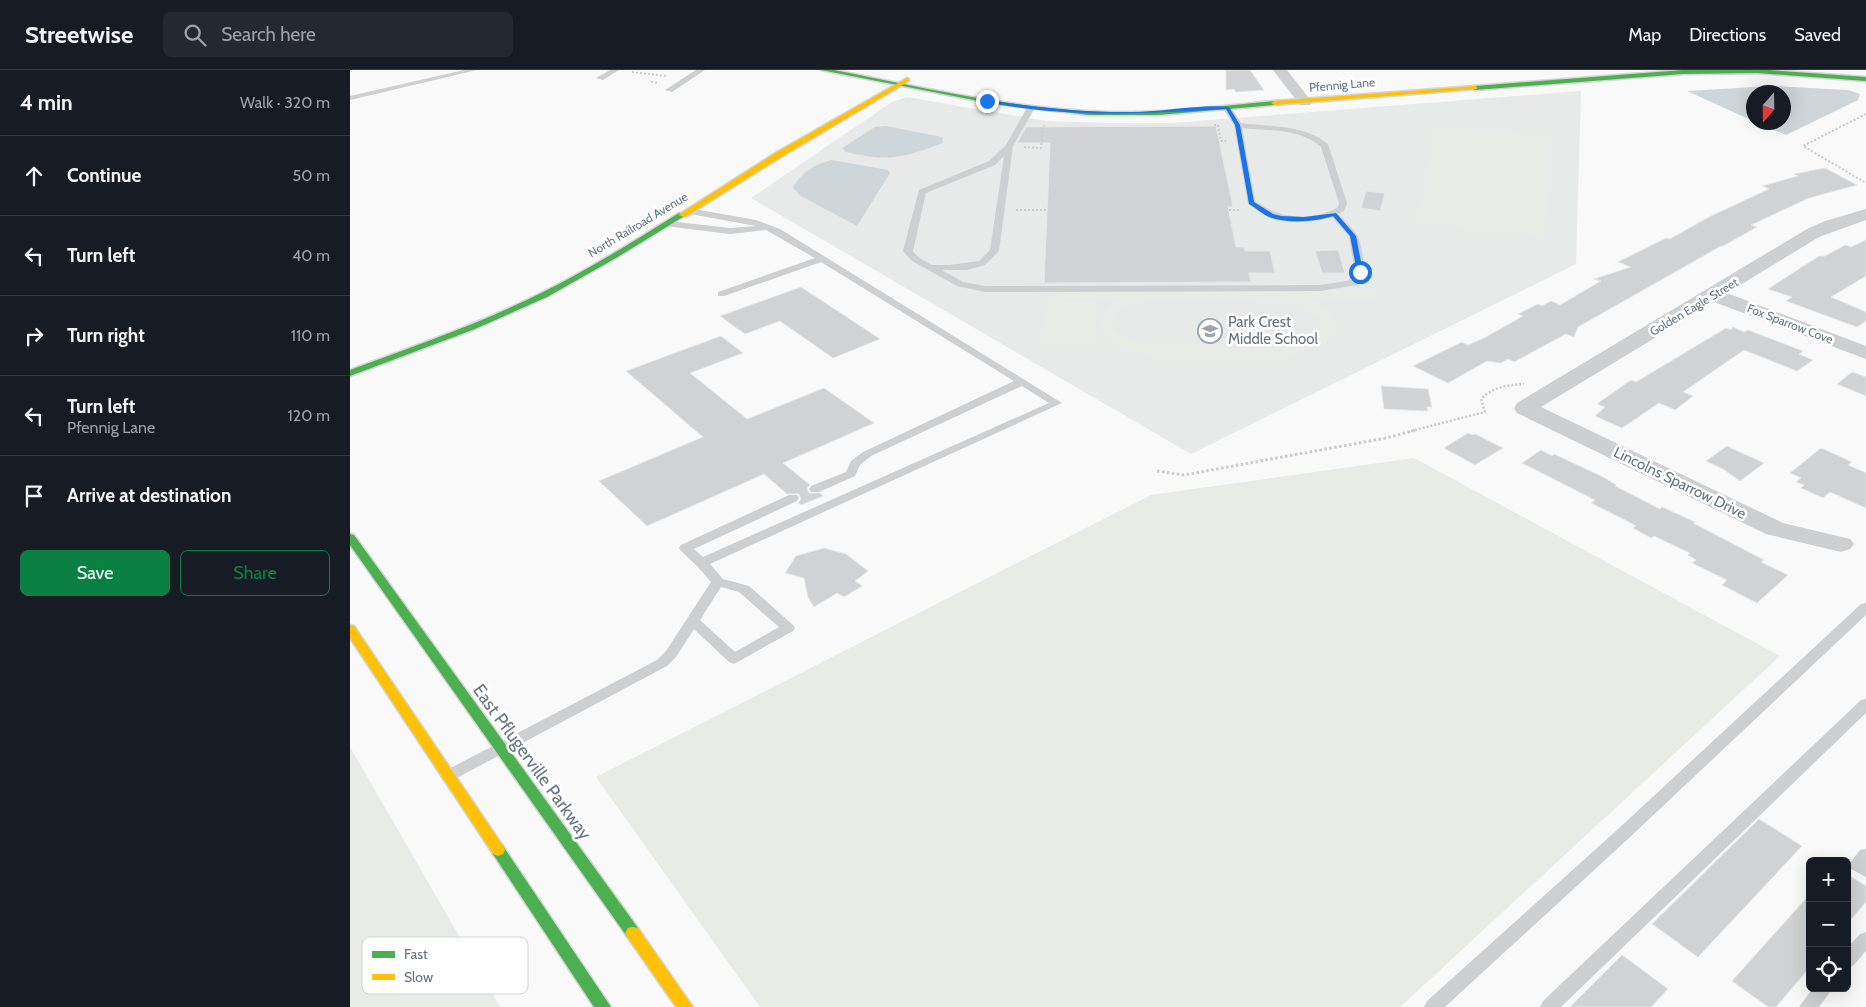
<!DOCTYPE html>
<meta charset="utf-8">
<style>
body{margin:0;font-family:Cabin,sans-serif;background:#242831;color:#f1f3f6}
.controls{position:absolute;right:15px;bottom:15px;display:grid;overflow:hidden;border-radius:8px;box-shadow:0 5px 20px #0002}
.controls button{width:45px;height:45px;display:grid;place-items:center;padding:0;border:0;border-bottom:1px solid #363941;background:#171b24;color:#f1f3f6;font:25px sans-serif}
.compass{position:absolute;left:1396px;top:15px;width:45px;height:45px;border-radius:50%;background:#171b24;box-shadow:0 5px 20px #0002;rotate:200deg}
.stop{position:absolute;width:15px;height:15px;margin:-11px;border:4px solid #1a73e8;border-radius:50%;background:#fff}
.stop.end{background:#1a73e8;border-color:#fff;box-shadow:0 1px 5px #0008}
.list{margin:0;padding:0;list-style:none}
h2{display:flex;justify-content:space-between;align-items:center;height:65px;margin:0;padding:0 20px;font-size:21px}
h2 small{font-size:16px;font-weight:400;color:#9ea1a6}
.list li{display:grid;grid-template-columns:32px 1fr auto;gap:15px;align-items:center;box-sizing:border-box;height:80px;padding:0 20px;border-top:1px solid #363941}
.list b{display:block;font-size:19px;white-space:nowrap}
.list p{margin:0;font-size:16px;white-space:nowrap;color:#9ea1a6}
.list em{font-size:16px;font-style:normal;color:#9ea1a6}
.actions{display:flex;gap:10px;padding:15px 20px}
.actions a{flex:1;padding:11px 0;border:1px solid #0b8043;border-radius:8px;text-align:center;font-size:18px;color:#0b8043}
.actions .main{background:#0b8043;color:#fff}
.icon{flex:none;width:28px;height:28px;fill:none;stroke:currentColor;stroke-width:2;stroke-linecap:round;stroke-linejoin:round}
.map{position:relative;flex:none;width:1516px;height:937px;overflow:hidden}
header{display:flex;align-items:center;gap:30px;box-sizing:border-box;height:70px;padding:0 25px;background:#171b24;border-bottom:1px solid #363941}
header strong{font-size:24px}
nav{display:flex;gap:28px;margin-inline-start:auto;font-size:18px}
.search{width:350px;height:45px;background:#242831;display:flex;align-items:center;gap:12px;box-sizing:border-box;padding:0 18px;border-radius:8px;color:#9ea1a6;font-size:19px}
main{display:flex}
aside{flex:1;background:#171b24}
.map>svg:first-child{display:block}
.built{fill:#e8e9e9}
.green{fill:#e8ebe6;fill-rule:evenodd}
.water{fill:#ced6d9}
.building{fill:#d0d2d3;stroke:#e8e8e8}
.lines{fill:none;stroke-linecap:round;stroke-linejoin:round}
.fast-casing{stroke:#d5d6d7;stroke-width:3}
.slow-casing{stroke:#d5d6d7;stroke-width:3}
.path-far2{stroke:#cbcccd;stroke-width:2;stroke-dasharray:2 2;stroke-linecap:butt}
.path-far1{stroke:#cbcccd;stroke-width:2.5;stroke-dasharray:2 2;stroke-linecap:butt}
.path{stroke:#cbcccd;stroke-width:3;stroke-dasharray:2.5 2.5;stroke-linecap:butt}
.lane{fill:#cecfd0;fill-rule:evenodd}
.street{fill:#cecfd0;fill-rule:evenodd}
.fast{fill:#4caf50;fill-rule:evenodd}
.slow{fill:#ffc107;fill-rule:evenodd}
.route{fill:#1a73e8}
.labels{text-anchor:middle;stroke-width:5;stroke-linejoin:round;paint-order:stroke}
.far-street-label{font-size:12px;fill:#657683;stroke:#fff}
.poi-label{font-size:15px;fill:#657683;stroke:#fff;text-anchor:start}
.street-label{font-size:15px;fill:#657683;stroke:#fff}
.near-street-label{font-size:18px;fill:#657683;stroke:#fff}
.key{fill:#fff;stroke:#d1d6da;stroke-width:1}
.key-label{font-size:14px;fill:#657683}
</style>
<header>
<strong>Streetwise</strong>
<div class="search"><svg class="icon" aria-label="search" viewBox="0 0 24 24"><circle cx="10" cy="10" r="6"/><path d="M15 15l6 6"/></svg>Search here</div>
<nav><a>Map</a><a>Directions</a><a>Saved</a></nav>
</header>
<main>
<aside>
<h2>4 min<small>Walk · 320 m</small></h2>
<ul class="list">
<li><svg class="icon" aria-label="ahead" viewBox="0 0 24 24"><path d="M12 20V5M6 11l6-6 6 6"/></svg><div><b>Continue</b></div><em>50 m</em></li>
<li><svg class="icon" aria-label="left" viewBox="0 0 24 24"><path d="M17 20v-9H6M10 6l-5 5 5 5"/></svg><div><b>Turn left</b></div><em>40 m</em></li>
<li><svg class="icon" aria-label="right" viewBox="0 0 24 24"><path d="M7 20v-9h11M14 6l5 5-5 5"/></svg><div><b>Turn right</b></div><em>110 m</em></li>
<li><svg class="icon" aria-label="left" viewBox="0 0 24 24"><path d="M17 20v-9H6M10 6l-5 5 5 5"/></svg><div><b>Turn left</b><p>Pfennig Lane</p></div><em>120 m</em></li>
<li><svg class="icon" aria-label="arrive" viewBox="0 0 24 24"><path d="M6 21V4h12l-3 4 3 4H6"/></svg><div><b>Arrive at destination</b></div></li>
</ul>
<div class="actions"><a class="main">Save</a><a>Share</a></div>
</aside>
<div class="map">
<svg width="1516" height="937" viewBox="0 0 1516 937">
<rect width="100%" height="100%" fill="#f9f9f9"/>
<polygon class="built" points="1231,21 1226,194 841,384 401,128 542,32 557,27 696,51 759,53 822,53"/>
<g class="green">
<polygon points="1088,56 1199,67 1195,166 1068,152"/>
<path d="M712,222h316l2,6h-75c6,4 15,6 20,12 31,28 -17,42 -38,45 -25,0 -49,0 -74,0 -31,0 -89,7 -109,-23 -4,-5 -4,-12 -1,-18 4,-8 14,-11 21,-16h-62zM807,228l125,1c53,12 54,44 -2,49 -28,0 -57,0 -85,0 -16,0 -34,2 -50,-2 -15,-3 -46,-19 -25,-37 10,-8 25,-10 37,-11z"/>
<polygon points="698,230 747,231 746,272 693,272"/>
<polygon points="1064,388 1430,586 1050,937 410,937 246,707 801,425"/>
<polygon points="0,677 150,937 0,937"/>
</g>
<g class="water">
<polygon points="1421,16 1498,20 1510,24 1508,30 1436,65 1408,53 1434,52 1434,22 1404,22 1403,51 1337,21"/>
<path d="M536,56l56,11 1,6c-41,15 -54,19 -97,9l-4,-4 33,-21z"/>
<path d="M482,90l56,10 2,3 -33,53 -56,-30 -8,-8c8,-16 22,-24 39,-28z"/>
</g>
<g class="building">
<polygon points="876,0 900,0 914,20 886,22 884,19 876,20"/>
<polygon points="866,56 883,137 878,137 886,177 894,177 895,181 920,181 925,203 899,203 901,212 694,213 700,73 667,73 676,57"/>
<polygon points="1475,98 1507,115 1459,128 1401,155 1407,157 1373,176 1371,176 1228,257 1224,267 1216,264 1164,292 1158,289 1151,293 1137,291 1098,313 1063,296 1112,272 1118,275 1134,268 1173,246 1168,244 1188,234 1192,236 1201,231 1210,235 1251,211 1244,209 1281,197 1268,192 1316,168 1320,169 1359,147 1419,119 1412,116 1448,106 1444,104"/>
<polygon points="1016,121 1035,123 1030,141 1011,138"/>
<polygon points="1516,170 1516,206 1481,227 1516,242 1516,251 1507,257 1436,231 1442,227 1418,219 1469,186 1475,186 1495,175 1501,177"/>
<polygon points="988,180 995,203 972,203 965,181"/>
<polygon points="451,217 530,269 483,288 430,251 395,264 370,246"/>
<polygon points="1383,257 1394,262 1398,260 1453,281 1449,284 1463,290 1447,301 1394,280 1333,322 1343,326 1325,340 1309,333 1272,358 1245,346 1255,337 1247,334 1281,310 1286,312 1376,258 1381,260"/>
<polygon points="371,266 393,283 340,303 397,349 474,318 524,353 433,393 460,415 457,418 459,423 470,423 473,426 451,435 448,433 451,429 449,424 437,424 414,404 297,456 249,411 353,367 276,301"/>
<polygon points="1502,302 1516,307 1516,326 1487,314"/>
<polygon points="1031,316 1078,319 1082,337 1077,337 1078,341 1034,339"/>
<polygon points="1118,363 1122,365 1125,364 1153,378 1125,395 1094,378"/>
<polygon points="1377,376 1383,379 1414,393 1390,411 1373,399 1356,391"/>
<polygon points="1471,378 1502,392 1498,395 1516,403 1516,438 1480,422 1473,428 1451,418 1454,415 1446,412 1451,408 1440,403"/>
<polygon points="1191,380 1202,386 1204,384 1253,407 1266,415 1265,416 1310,439 1312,437 1345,452 1343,453 1414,490 1411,492 1438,505 1407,533 1372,515 1377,510 1342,493 1346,490 1338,485 1340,483 1304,466 1301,468 1283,458 1286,456 1281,453 1241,433 1245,430 1172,393"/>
<polygon points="474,478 496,484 518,501 505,511 512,516 494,527 487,523 464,537 458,527 454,508 435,503 446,486"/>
<polygon points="1409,749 1452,776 1348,887 1302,854"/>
<polygon points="1497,804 1516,816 1516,832 1497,854"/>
<polygon points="1460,824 1460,897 1426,937 1418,937 1382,911"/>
<polygon points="1272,885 1318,919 1301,937 1220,937"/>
</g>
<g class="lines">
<defs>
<g id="fast">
<path d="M471,0h13c91,18 184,40 277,42 55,1 109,-6 163,-11l3,2 -3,2 -116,10h-69l-100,-12z"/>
<polygon points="1333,0 1419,0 1516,7 1516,11 1407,3 1333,4 1125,20 1122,18 1125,16"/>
<path d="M329,143l7,2 -70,43 -69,39 -72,32 -125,47v-6c64,-24 129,-46 191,-77 47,-23 93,-52 138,-80z"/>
<polygon points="0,464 4,465 288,858 291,863 288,868 283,869 278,868 0,475"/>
<polygon points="148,774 153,776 261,937 244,937 143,784 141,780 143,776"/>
</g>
<g id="slow">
<polygon points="557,8 559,9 559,11 433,86 335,147 328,145 427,82"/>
<polygon points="1125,16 1127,17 1127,19 924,35 921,33 924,31"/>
<polygon points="0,555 4,556 153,776 155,780 153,784 148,786 143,784 0,568"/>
<polygon points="283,857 288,858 343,937 326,937 278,868 275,863 278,858"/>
</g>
</defs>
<use href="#fast" class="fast-casing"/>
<use href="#slow" class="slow-casing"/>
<g class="path-far2">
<polyline points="282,2 316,6"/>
<polyline points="301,12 309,13"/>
<polyline points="1516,44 1453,76 1516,113"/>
<polyline points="864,55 868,55 871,71 876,71"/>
<polyline points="674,77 691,78 693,56 695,56"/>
<polyline points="666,140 697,140"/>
<polyline points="879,140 890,140"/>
</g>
<path class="path-far1" d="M1061,361l74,-19 -4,-13c12,-12 26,-14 43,-15"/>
<polyline class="path" points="807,401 834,405 1036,368 1066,360"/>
<g class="lane">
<polygon points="114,0 127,0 0,30 0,26"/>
<polygon points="260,0 269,0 253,10 246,8"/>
<polygon points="346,0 355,0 322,22 315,20"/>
<path d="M678,36l7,2 -22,38 -14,105 -14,14 -18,5h-25l21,12 22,4 336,-1 31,-5 3,-8 -6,-36 -17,-19c-30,9 -59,5 -84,-13l-14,-79 -11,-17 4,-2h3l11,17c29,4 63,1 87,21l19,59 -3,8 -6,3c6,6 14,13 19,21 5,9 12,46 -1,50l-35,6 -336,1 -28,-6 -45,-25 -9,-10 16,-61 70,-29 17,-16zM892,58c27,3 58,0 79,19l18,56 -2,5c-27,14 -57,11 -82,-7zM654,86l-14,94 -11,11 -29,4h-18l-14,-8 -5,-6 13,-58 69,-28z"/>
<path d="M338,138l68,12 24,9 282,174 -352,161 13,15 26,7 44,39 2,3 -2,3 -59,33 -5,-2 -35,-33 -18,28 -9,9 -214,114 -5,2 -5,-2 -3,-4 3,-4 214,-112 9,-9 45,-69 -14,-16 -16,-15 -2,-3 2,-3 108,-50h8l2,3 -2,3 -103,48 9,8 346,-154 -27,-17 -151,70 -11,9 -5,11 -36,16h-8l-2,-3 2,-3 35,-14 5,-11 12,-9 151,-71 -193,-119 -97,34h-6v-4l97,-34 -49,-28 -36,4 -65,-8 -1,-2 4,-3 62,7 26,-2 -71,-13 -1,-2zM371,517l18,5 40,35 -44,25 -35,-32z"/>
<polygon points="1516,533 1516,545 1279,768 1095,937 1074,937 1077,931 1267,760 1511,534"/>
<polygon points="1516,629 1516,643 1211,937 1190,937 1193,931 1511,630"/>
<polygon points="1516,779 1516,807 1501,799 1499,794 1510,780"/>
<polygon points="1516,862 1516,881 1503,896 1497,898 1497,878 1510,864"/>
<polygon points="1463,918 1483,918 1469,937 1449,937"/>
</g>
<g class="street">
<polygon points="923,0 937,0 962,32 960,35 950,35"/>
<polygon points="1516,139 1516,150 1469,167 1377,223 1516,276 1516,289 1364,232 1191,337 1433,453 1500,469 1504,474 1500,479 1491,482 1416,464 1167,343 1164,338 1167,333 1457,159 1475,151"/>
</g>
<use href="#fast" class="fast"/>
<use href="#slow" class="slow"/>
</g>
<path class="route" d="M637,30c48,7 97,13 146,12 32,0 65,-8 96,-5l11,18 14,77 19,12 8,2 23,1 32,-4 20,23 7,36 -3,2 -3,-2 -7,-36 -17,-20c-18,6 -46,8 -64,1 -7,-3 -13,-9 -20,-13l-14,-79 -9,-16c-82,5 -160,9 -241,-7z"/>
<defs>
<symbol id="school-ring" viewBox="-11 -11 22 22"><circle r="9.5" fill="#fff" stroke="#99a4ac" stroke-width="1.5"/><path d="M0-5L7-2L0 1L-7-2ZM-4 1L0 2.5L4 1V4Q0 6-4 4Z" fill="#99a4ac"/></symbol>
</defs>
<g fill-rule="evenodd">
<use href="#school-ring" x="846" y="247" width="28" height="28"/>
</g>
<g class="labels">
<g class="far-street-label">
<text transform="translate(992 15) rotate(-5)" y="4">Pfennig Lane</text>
<text transform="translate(288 155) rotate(-31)" y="4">North Railroad Avenue</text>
<text transform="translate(1344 237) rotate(-31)" y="4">Golden Eagle Street</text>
<text transform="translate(1440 254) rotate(21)" y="4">Fox Sparrow Cove</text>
</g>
<g class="poi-label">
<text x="878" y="257">Park Crest<tspan x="878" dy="17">Middle School</tspan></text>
</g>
<g class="street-label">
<text transform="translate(1330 413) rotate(26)" y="5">Lincolns Sparrow Drive</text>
</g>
<g class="near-street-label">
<text transform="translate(182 692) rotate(54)" y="6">East Pflugerville Parkway</text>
</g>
</g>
<rect x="12" y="867" width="166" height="57" rx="8" class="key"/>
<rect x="22" y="881" width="23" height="7" fill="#4caf50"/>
<rect x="22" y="904" width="23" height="6" fill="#ffc107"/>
<g class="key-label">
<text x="54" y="889">Fast</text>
<text x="54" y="912">Slow</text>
</g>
</svg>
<div class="controls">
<button>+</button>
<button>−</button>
<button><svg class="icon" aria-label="locate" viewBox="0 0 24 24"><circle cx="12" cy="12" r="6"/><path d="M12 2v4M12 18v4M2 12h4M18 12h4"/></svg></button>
</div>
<svg class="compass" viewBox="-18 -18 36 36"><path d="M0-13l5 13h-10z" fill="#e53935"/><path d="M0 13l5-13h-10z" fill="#9ea1a6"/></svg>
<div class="stop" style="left:1010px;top:202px"></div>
<div class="stop end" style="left:637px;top:31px"></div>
</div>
</main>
